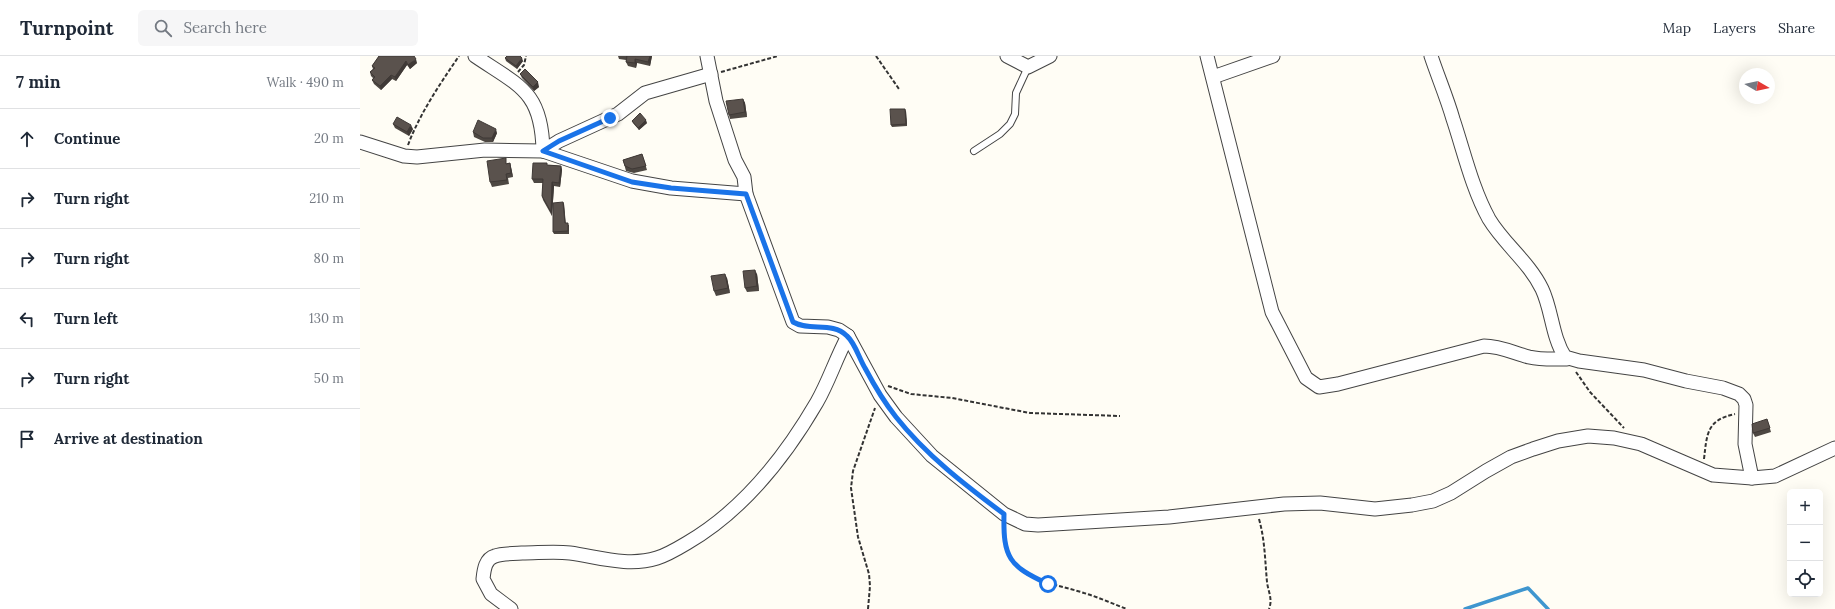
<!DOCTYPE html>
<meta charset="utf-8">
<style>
body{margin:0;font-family:Lora,serif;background:#f6f6f7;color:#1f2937}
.controls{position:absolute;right:12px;bottom:12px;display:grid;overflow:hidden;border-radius:6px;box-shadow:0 4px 16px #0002}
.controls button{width:36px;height:36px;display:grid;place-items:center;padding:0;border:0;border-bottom:1px solid #e0e1e3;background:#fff;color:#1f2937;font:20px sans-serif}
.compass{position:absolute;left:1379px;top:12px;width:36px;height:36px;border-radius:50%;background:#fff;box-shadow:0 4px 16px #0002;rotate:99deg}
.stop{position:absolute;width:12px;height:12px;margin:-9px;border:3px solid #1a73e8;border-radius:50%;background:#fff}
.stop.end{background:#1a73e8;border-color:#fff;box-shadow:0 1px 4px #0008}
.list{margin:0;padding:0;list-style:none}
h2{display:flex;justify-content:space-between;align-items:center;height:52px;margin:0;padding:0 16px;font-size:17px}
h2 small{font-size:13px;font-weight:400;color:#747a83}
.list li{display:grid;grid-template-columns:26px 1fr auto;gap:12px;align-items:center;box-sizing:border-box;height:60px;padding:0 16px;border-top:1px solid #e0e1e3}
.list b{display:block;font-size:15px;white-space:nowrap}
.list em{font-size:13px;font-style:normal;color:#747a83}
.icon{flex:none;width:22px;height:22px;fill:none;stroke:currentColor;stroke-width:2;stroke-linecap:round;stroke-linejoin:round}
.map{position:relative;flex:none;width:1475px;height:553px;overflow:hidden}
header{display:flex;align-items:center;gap:24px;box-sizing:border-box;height:56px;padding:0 20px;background:#fff;border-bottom:1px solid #e0e1e3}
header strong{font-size:19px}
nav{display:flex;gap:22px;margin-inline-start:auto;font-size:14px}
.search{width:280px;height:36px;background:#f6f6f7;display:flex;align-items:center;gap:10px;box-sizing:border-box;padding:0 14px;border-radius:6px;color:#747a83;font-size:15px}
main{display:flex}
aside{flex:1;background:#fff}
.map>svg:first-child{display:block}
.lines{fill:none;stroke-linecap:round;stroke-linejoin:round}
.stream{stroke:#3f96cf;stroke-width:3.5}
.service-casing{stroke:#444;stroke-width:8}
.minor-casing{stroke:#444;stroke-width:15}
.path{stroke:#333;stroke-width:2;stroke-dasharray:4 2;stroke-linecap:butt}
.service{stroke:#fff;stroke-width:6}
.minor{stroke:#fff;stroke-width:13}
.wall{fill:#4d4742}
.shaded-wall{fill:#3f3936}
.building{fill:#5a524d;stroke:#3f3936}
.route{stroke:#1a73e8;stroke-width:5}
</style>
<header>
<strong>Turnpoint</strong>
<div class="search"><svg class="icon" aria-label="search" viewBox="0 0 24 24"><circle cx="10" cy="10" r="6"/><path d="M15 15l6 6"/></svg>Search here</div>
<nav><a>Map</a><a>Layers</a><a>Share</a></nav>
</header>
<main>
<aside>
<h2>7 min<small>Walk · 490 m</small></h2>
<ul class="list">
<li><svg class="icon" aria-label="ahead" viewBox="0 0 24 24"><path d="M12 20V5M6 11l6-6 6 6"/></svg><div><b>Continue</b></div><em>20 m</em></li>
<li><svg class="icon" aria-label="right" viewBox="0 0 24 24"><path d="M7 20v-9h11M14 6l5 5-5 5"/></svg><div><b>Turn right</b></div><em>210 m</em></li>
<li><svg class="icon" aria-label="right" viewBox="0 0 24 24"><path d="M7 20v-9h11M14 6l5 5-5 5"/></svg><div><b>Turn right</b></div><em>80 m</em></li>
<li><svg class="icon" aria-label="left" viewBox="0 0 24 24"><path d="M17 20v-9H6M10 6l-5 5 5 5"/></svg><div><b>Turn left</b></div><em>130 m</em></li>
<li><svg class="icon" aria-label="right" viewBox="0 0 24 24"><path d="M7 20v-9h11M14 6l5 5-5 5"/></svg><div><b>Turn right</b></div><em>50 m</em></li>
<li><svg class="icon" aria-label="arrive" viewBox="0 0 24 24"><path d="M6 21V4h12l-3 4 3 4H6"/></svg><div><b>Arrive at destination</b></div></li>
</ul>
</aside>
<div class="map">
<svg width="1475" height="553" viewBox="0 0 1475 553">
<rect width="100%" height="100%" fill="#fffdf5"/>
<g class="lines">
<polyline class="stream" points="1105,553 1168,532 1188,553"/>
<defs>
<polyline id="service" points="614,95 640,78 650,68 655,58 656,37 668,11"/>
<g id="minor">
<path d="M115,0c44,30 67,35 68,95"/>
<polyline points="347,0 356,45 375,104 384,121 386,138 433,266 440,270 468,271 479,274 488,280 520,339 536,361 572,400 644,458 665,468 678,469 809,461 924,448 960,447 1015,453 1052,449 1073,445 1091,437 1126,415 1151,401 1173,393 1198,385 1228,380 1254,382 1281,388 1353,419 1392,422 1415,420 1475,392"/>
<polyline points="647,0 668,11 690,0"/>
<path d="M847,0l65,256 34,66 13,9 19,-3 146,-38c16,0 30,7 45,11 13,3 25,2 38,2"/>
<path d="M1071,0c7,21 16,42 22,63 11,33 19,69 36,100 15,25 40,43 53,70 10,21 10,48 23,68l14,4 65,9 42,11 37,7 16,6 5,5 2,6 -1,39 7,34"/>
<polyline points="853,21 913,0"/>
<polyline points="0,86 44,100 57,101 125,94 183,95 272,125 311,132 386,138"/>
<polyline points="183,95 199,85 258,58 285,37 351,18"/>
<path d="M151,553l-20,-15 -8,-15c1,-9 2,-20 12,-23 7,-3 18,-2 27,-3 16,0 32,-2 48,0 29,4 58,14 87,5 10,-3 20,-9 30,-15 55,-32 98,-86 130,-141 12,-21 19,-44 31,-66"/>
</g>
</defs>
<use href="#service" class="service-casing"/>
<use href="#minor" class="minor-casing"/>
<g class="path">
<polyline points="516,0 539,33"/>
<polyline points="158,16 164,9 166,0"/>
<polyline points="361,16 418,0"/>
<path d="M48,89c12,-32 32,-61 51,-89"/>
<polyline points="1216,316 1230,336 1264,372"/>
<polyline points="528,330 551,338 592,342 670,357 760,360"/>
<path d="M1344,403c3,-26 3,-39 31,-45"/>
<path d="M899,463c6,21 6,42 8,63 1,9 6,17 2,27"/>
<path d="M644,471c-2,53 40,53 80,66 14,4 29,11 43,16"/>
<polyline points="508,553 510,530 509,518 498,481 491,432 493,415 515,352"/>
</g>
<use href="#service" class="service"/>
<use href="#minor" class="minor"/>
</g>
<g class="wall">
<polygon points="19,0 57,7 50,13 47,9 36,25 32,23 21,34 14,28 12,24 13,22 11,20 10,16 13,13 12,10"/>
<polygon points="258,0 292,0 290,10 277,7 276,12 268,10 266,6 266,4 259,3"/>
<polygon points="145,2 163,5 157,13 146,5"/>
<polygon points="160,18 179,31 174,35 162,22"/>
<polygon points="383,43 385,47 387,61 370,63 369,59"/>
<polygon points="546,55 547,70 532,71 531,69"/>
<polygon points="272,65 287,67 279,74 273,67"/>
<polygon points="33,68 53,73 49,80 35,72"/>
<polygon points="113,76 137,77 133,86 125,86 114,81"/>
<polygon points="282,98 287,114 274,117 266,115 263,104"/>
<polygon points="147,107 150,107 151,111 153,121 148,122 149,128 132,131 130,126"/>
<polygon points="188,109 201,110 202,114 200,131 194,130 192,160 183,144 182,140 183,127 174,127 172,123"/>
<polygon points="203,146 204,148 205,167 209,169 209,178 194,178 193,176"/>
<polygon points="397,218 399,235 387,236 385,232"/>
<polygon points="367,222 370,237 356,240 354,235"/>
<polygon points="1407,363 1411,376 1395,381 1393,377"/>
</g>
<g class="shaded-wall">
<polygon points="290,0 292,0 290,10 288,6"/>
<polygon points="162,2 163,5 157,13 156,10"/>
<polygon points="56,3 57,7 50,13 48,9"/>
<polygon points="275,3 277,7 276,12 275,7"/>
<polygon points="46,5 47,9 36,25 35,21"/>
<polygon points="31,19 32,23 21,34 20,30"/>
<polygon points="178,26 179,31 174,35 173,31"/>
<polygon points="383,43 385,47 387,61 385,56"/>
<polygon points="545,53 546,55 547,70 546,68"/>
<polygon points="286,64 287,67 279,74 278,72"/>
<polygon points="51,69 53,73 49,80 47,76"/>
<polygon points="136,73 137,77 133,86 132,82"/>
<polygon points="150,107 151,111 153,121 151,117"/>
<polygon points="201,110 202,114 200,131 199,127"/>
<polygon points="192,126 194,130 192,160 191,156"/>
<polygon points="203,146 204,148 206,169 205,167"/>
<polygon points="395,214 397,218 399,235 397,230"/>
<polygon points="365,218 367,222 370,237 368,232"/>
</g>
<g class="building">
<polygon points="19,0 54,0 56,3 48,9 46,5 35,21 31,19 20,30 12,24 15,21 10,16 15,12 12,10"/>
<polygon points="147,0 160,0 162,2 156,10 145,2"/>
<polygon points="266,0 290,0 288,6 275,3 275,7 266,6 267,0"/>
<polygon points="165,13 178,26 173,31 160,18"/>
<polygon points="383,43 385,56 369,59 366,45"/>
<polygon points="530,53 545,53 546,68 531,69"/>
<polygon points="280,57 286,64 278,72 272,65"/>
<polygon points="37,61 51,69 47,76 33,68"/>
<polygon points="118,64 136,73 132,82 123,82 113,76"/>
<polygon points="282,98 286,110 272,113 265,110 263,104"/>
<polygon points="146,102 146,108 150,107 151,117 146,118 147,124 130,126 127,105"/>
<polygon points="173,107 187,107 187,109 201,110 199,127 192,126 191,156 182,140 183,123 172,123"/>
<polygon points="203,146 205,167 208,167 208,175 193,176 193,147"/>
<polygon points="395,214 397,230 385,232 383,215"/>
<polygon points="365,218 368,232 354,235 351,220"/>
<polygon points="1407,363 1410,372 1393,377 1392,368"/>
</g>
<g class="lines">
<path class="route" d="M250,62l-51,23 -16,10 89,31 39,6 75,6 47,128c17,10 39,-1 54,14 8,7 12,22 18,32 9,17 19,34 31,49 30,38 69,68 108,97 -1,44 5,52 44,70"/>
</g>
</svg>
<div class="controls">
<button>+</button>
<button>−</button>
<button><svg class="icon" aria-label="locate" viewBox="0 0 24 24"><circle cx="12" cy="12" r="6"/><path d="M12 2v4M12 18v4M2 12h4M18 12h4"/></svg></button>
</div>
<svg class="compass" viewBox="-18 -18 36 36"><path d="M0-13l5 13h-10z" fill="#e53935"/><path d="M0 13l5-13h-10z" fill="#747a83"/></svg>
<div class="stop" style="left:688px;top:528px"></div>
<div class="stop end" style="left:250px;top:62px"></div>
</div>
</main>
